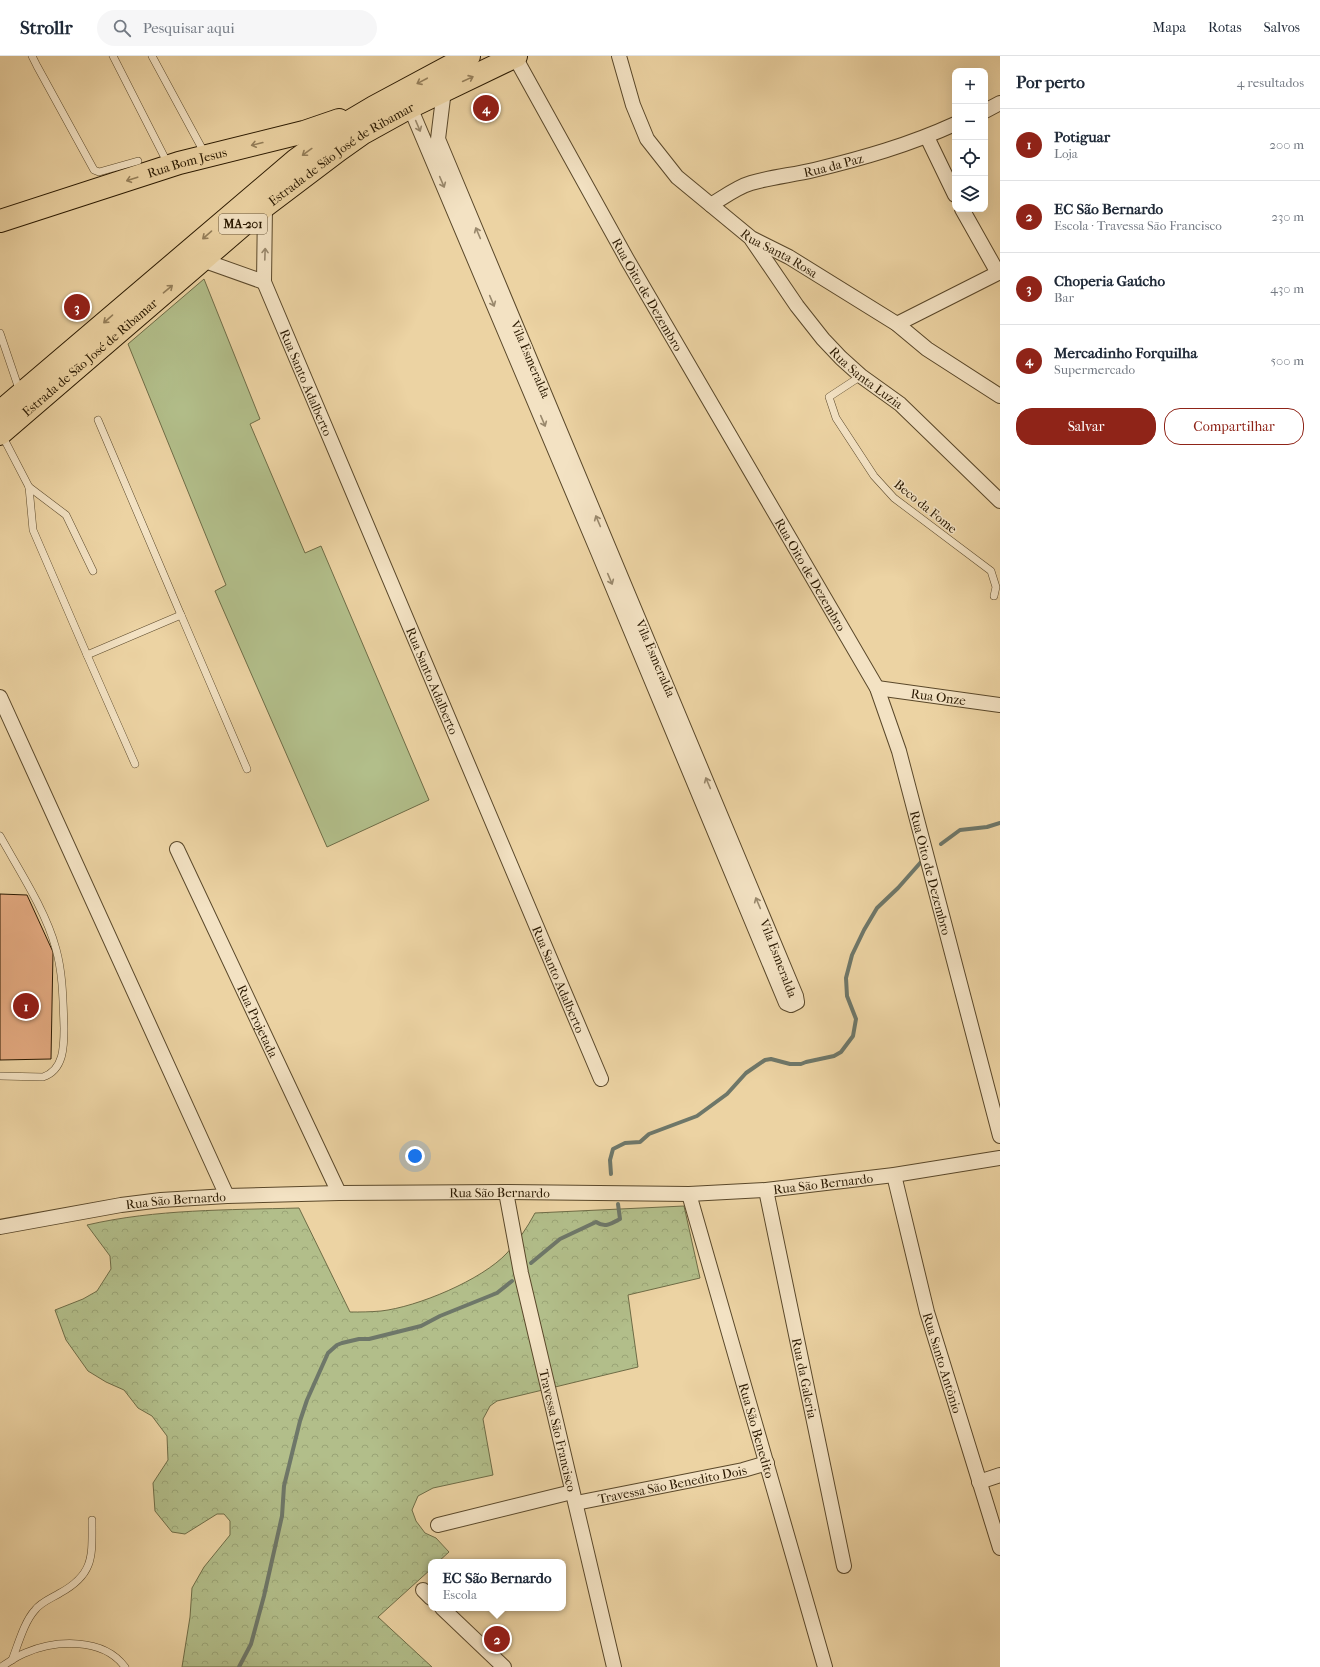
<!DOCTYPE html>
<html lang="pt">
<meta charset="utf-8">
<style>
body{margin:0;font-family:"IM FELL French Canon",serif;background:#f6f6f7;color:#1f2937}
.controls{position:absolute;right:12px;top:12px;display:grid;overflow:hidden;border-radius:8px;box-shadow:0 4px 16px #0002}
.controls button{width:36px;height:36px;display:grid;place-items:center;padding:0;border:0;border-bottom:1px solid #e0e1e3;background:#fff;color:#1f2937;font:20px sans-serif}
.you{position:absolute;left:415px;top:1100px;width:14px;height:14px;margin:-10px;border:3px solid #fff;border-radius:50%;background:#1a73e8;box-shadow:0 0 0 6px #1a73e833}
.badge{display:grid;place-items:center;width:26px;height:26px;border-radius:50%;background:#8f2418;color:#fff;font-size:13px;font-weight:700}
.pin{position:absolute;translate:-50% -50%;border:2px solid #fff;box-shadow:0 1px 4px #0006}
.popup{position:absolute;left:428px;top:1503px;width:138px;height:52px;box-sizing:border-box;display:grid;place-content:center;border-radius:8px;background:#fff;filter:drop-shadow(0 1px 3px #0005);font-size:13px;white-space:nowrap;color:#747a83}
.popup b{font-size:15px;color:#1f2937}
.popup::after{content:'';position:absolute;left:50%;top:100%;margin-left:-8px;border:8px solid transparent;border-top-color:#fff}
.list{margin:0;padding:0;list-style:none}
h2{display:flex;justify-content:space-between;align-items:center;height:52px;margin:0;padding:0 16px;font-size:17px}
h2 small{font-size:13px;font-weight:400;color:#747a83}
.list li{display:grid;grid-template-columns:26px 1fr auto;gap:12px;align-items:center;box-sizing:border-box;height:72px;padding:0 16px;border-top:1px solid #e0e1e3}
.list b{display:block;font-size:15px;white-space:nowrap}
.list p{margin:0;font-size:13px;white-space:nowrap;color:#747a83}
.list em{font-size:13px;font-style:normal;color:#747a83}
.actions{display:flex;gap:8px;padding:12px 16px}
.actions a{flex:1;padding:9px 0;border:1px solid #8f2418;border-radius:16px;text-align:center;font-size:14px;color:#8f2418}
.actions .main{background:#8f2418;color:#fff}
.icon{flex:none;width:22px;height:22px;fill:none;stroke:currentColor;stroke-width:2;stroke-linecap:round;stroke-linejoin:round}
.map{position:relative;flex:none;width:1000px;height:1611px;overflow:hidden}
header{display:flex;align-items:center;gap:24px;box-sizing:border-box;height:56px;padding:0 20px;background:#fff;border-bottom:1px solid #e0e1e3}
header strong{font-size:19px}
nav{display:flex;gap:22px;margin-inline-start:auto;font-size:14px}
.search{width:280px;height:36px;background:#f6f6f7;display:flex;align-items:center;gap:10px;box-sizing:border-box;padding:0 14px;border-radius:22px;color:#747a83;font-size:15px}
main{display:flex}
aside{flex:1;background:#fff}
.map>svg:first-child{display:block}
.grass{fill:#b2be8a;stroke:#6e6c46}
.forest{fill:url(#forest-crowns);stroke:#6e6c46}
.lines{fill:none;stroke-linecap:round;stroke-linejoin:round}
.stream{stroke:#6e7769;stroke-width:4}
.building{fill:#e4aa81;stroke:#2a1901}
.service-casing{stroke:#5a482a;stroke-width:8}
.minor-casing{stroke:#5a482a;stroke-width:16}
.primary-casing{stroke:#2a1901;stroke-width:24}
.service{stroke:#f3e2c3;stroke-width:7}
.minor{stroke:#f3e2c3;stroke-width:14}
.primary{stroke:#ecd3a3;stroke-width:22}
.oneway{stroke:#957f5a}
.oneway2{stroke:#99886c}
.labels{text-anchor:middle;stroke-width:3;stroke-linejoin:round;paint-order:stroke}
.shield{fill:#f3e2c3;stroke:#66553b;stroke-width:1}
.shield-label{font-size:12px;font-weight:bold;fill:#2a1901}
.street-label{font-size:13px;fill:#2a1901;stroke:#f3e2c3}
</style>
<header>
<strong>Strollr</strong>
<div class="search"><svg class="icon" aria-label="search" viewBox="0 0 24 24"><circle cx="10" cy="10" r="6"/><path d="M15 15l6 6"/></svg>Pesquisar aqui</div>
<nav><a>Mapa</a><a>Rotas</a><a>Salvos</a></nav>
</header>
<main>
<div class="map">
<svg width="1000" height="1611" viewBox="0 0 1000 1611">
<defs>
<pattern id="forest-crowns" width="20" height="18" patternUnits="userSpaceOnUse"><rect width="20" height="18" fill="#b2be8a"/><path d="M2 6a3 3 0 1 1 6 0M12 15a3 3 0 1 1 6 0" fill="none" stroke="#99a375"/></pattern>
</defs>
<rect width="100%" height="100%" fill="#ecd3a3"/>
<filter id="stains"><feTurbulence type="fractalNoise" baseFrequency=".005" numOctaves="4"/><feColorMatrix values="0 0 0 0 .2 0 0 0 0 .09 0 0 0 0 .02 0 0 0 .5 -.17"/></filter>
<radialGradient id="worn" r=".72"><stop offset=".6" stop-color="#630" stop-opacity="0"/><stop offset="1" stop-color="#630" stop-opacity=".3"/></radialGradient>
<polygon class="grass" points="204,223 260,363 250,368 305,497 321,490 429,744 327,791 215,535 226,529 128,288"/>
<path class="forest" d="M684,1150l16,72 -72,17 10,72 -141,34 -7,5 -7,13 10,56 -60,13 -15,8 -6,14 4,11 9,12 11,5 13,14 -11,10h-7v7l-53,48 54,50h-250l8,-50 2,-29 12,-21 26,-32v-14l-6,-7h-7l-32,20 -13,-2 -17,-21 -2,-28 15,-23 -1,-24 -15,-20 -14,-8 -14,-18 -18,-8 -18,-11 -22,-31 -11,-30 28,-11 14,-8 14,-22 -1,-13 -23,-31c69,-16 141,-15 212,-17l51,104c10,0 20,0 31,-1 36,-4 101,-31 126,-58 11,-12 20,-25 28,-40z"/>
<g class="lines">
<g class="stream">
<polyline points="941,788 960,774 987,771 1000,767"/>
<polyline points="611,1118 610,1104 613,1093 625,1087 640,1086 649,1078 697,1060 727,1038 746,1017 765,1004 771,1003 790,1008 801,1008 806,1006 834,1000 841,996 853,980 856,963 847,940 846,922 852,899 864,874 877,852 898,832 921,806"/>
<path d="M531,1207l29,-24 36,-17c9,6 15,2 24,-3l-2,-15"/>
<polyline points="239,1611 251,1588 264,1540 282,1460 284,1430 300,1365 307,1344 328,1297 337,1289 342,1287 359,1283 369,1283 421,1270 440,1260 497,1237 512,1225"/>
</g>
</g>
<polygon class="building" points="0,838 27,839 53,896 51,1003 0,1004"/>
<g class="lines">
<defs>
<g id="service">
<polyline points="32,0 37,10 94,114 99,116 138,105"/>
<polyline points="113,0 168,108"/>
<polyline points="152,0 205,98"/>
<polyline points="0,277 20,336"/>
<polyline points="861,320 829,341 836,362 874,420 894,442 991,515 996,531 994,540"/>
<polyline points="98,364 181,559"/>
<polyline points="2,379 29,431 33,474 87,599 181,559 247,713"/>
<polyline points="29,431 66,459 93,515"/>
<polyline points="87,599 135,708"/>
<path d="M0,780c19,34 46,75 56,113 7,25 7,52 8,79 0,18 0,42 -21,49l-43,-1"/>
<path d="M12,1604c6,-15 12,-38 23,-50 6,-8 17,-12 25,-17 35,-19 32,-38 32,-73"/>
<path d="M1,1611c8,-5 16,-11 24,-14 30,-13 78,-16 100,14"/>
</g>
<g id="minor">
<path id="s1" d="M619,0l14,49 14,34 30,38 74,61 38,19 108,67 30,25 73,47"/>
<path id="s2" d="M515,1l113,204 249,427 22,63 101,385"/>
<polyline points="410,51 598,496 786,947 791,949 797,946 796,940 438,83 444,34"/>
<polyline points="985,55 1000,47"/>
<polyline points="927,81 955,139"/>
<path id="s3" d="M711,149c13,-8 26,-18 40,-22 20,-6 42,-8 63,-13 49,-12 95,-25 141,-46"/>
<path id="s4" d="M265,150l-1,76 337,797"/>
<polyline points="962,153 998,217"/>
<path id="s5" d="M752,184l45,66 26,33 18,19 20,18 39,28 100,97"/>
<polyline points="202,204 264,226"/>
<polyline points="897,268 1000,216"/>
<path id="s6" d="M877,632l123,17"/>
<polyline points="0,641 227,1140"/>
<path id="s7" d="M177,793l162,344"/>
<path id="s8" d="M894,1119l33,137 73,236"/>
<path id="s9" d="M766,1134l78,376"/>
<path id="s10" d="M506,1136l15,81 93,394"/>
<path id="s11" d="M689,1138l136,473"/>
<path id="s12" d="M0,1171l121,-22 40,-5 66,-4 112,-3 167,-1 183,2 77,-4 128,-15 106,-17"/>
<polyline points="979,1426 1000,1419"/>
<path id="s13" d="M576,1447l167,-33 24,-7"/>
<polyline points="438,1469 572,1436"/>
<polyline points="423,1534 431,1542"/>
<polyline points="442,1552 504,1611"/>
</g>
<g id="primary">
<path id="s14" d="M0,165l179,-58 125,-31 35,-12"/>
<polyline points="0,356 296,104 347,67 374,51 469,0"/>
<path id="s15" d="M0,378l265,-228 74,-56 24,-17 47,-26 106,-51"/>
</g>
</defs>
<use href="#service" class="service-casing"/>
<use href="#minor" class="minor-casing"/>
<use href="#primary" class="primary-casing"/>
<use href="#service" class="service"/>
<use href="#minor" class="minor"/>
<use href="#primary" class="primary"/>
</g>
<defs><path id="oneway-shaft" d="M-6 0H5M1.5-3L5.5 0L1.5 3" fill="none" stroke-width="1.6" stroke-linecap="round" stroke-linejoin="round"/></defs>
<g class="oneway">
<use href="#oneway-shaft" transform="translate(468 23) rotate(-25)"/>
<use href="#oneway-shaft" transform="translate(422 25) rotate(152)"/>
<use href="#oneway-shaft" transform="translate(257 88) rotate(166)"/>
<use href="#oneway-shaft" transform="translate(307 96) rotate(144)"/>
<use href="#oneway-shaft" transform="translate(132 123) rotate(162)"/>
<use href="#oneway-shaft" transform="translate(207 179) rotate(139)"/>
<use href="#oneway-shaft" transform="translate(168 233) rotate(-40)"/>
<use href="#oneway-shaft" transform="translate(108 263) rotate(139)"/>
</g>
<g class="oneway2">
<use href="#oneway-shaft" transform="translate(418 70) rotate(67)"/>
<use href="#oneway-shaft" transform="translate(442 126) rotate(67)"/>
<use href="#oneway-shaft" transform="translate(478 177) rotate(-113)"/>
<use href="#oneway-shaft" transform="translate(265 198) rotate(-88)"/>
<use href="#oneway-shaft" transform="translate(492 245) rotate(67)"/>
<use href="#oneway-shaft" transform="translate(543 365) rotate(67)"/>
<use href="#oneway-shaft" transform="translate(598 465) rotate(-113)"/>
<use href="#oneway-shaft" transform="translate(610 523) rotate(67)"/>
<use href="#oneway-shaft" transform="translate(708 727) rotate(-113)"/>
<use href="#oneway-shaft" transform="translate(758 847) rotate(-113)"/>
</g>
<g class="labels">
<rect class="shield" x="219" y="158" width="48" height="20" rx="3"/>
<g class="shield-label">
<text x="243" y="172">MA-201</text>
</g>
<g class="street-label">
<text dy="5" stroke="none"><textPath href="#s15" startOffset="442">Estrada de São José de Ribamar</textPath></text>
<text dy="5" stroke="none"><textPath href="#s14" startOffset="196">Rua Bom Jesus</textPath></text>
<text dy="5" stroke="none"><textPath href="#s3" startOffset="130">Rua da Paz</textPath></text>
<text dy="5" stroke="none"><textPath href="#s1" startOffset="264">Rua Santa Rosa</textPath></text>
<text dy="5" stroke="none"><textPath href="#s2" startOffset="272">Rua Oito de Dezembro</textPath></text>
<text dy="5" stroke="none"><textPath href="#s15" startOffset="118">Estrada de São José de Ribamar</textPath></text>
<text transform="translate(531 303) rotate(67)" y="5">Vila Esmeralda</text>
<text dy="5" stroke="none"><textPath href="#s5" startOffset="180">Rua Santa Luzia</textPath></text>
<text dy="5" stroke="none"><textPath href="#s4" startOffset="185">Rua Santo Adalberto</textPath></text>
<text transform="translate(926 450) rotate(39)" y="5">Beco da Fome</text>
<text dy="5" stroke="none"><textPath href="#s2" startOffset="596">Rua Oito de Dezembro</textPath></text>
<text transform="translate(656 602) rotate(67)" y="5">Vila Esmeralda</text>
<text dy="5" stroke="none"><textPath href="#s4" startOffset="509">Rua Santo Adalberto</textPath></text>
<text dy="5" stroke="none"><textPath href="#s6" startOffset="62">Rua Onze</textPath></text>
<text dy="5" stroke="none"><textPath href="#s2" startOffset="920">Rua Oito de Dezembro</textPath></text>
<text transform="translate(779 902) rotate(69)" y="5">Vila Esmeralda</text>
<text dy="5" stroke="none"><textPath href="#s4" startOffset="833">Rua Santo Adalberto</textPath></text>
<text dy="5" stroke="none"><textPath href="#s7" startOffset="190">Rua Projetada</textPath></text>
<text dy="5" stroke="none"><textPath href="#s12" startOffset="826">Rua São Bernardo</textPath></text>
<text dy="5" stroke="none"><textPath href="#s12" startOffset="502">Rua São Bernardo</textPath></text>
<text dy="5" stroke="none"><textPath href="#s12" startOffset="178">Rua São Bernardo</textPath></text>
<text dy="5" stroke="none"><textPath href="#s8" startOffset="194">Rua Santo Antônio</textPath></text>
<text dy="5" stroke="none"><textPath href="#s9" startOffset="192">Rua da Galeria</textPath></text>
<text dy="5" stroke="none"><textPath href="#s10" startOffset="244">Travessa São Francisco</textPath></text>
<text dy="5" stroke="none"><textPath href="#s11" startOffset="246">Rua São Benedito</textPath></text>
<text dy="5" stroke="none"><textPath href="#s13" startOffset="98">Travessa São Benedito Dois</textPath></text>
</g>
</g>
<rect width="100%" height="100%" filter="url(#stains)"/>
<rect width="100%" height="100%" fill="url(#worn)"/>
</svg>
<div class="controls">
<button>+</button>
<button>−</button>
<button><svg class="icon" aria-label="locate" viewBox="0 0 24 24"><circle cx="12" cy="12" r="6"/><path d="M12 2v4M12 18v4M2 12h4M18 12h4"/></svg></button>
<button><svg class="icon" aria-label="layers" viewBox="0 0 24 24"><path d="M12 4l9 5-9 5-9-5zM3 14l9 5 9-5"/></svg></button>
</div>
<div class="you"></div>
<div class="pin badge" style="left:26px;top:950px">1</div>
<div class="pin badge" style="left:497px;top:1583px">2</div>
<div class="popup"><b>EC São Bernardo</b>Escola</div>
<div class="pin badge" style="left:77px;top:251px">3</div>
<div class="pin badge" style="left:486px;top:52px">4</div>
</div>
<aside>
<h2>Por perto<small>4 resultados</small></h2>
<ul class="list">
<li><span class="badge">1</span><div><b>Potiguar</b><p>Loja</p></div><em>200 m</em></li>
<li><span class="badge">2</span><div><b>EC São Bernardo</b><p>Escola · Travessa São Francisco</p></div><em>230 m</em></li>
<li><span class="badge">3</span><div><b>Choperia Gaúcho</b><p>Bar</p></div><em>430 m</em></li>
<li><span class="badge">4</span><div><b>Mercadinho Forquilha</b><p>Supermercado</p></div><em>500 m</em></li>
</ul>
<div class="actions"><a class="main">Salvar</a><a>Compartilhar</a></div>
</aside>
</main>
